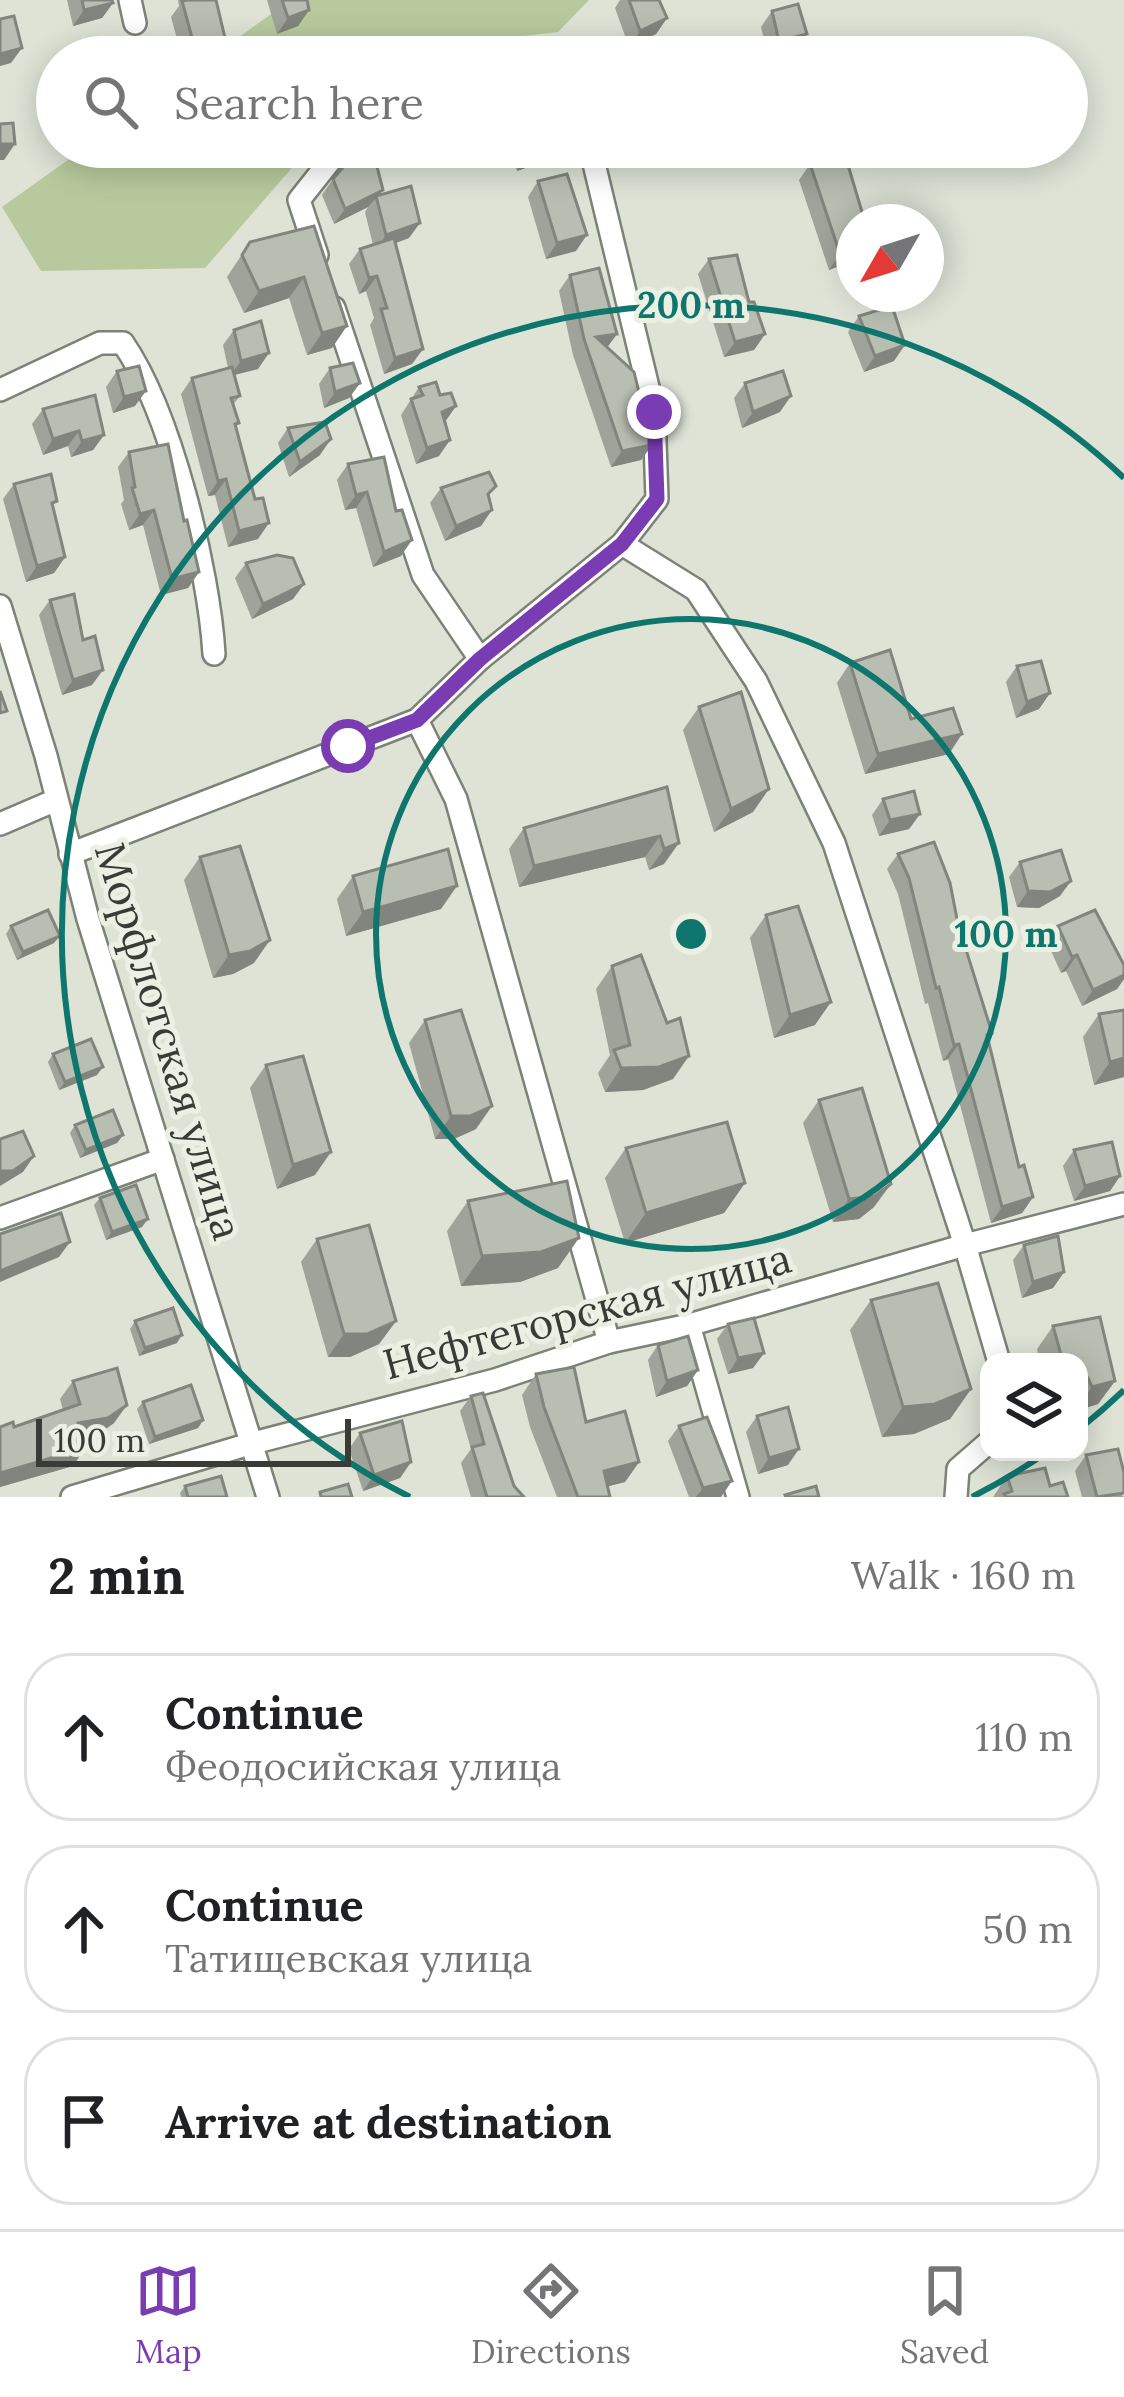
<!DOCTYPE html>
<meta charset="utf-8">
<style>
body{margin:0;font-family:Lora,serif;background:#f6f6f6;color:#202124}
.controls{position:absolute;right:36px;bottom:36px;display:grid;overflow:hidden;border-radius:24px;box-shadow:0 6px 30px #0003}
.controls button{width:108px;height:108px;display:grid;place-items:center;padding:0;border:0;border-bottom:3px solid #e0e0e0;background:#fff;color:#202124;font:60px sans-serif}
.compass{position:absolute;left:836px;top:204px;width:108px;height:108px;border-radius:50%;background:#fff;box-shadow:0 6px 30px #0003;rotate:231deg}
.scale{position:absolute;left:36px;bottom:30px;width:315px;box-sizing:border-box;padding-left:12px;border:6px solid #393b36;border-top:0;font-size:33px;line-height:42px;white-space:nowrap;color:#393b36;-webkit-text-stroke:9px #ebf0e3;paint-order:stroke}
.stop{position:absolute;width:36px;height:36px;margin:-27px;border:9px solid #7a3cb2;border-radius:50%;background:#fff}
.stop.end{background:#7a3cb2;border-color:#fff;box-shadow:0 3px 12px #0008}
.list{margin:0;padding:0;list-style:none}
h2{display:flex;justify-content:space-between;align-items:center;height:156px;margin:0;padding:0 48px;font-size:51px}
h2 small{font-size:39px;font-weight:400;color:#757577}
.list li{display:grid;grid-template-columns:78px 1fr auto;gap:36px;align-items:center;box-sizing:border-box;height:168px;margin:0 24px 24px;padding:0 24px;border:3px solid #e0e0e0;border-radius:48px}
.list b{display:block;font-size:45px;white-space:nowrap}
.list p{margin:0;font-size:39px;white-space:nowrap;color:#757577}
.list em{font-size:39px;font-style:normal;color:#757577}
.icon{flex:none;width:66px;height:66px;fill:none;stroke:currentColor;stroke-width:2;stroke-linecap:round;stroke-linejoin:round}
.map{position:relative;flex:none;width:1124px;height:1497px;overflow:hidden}
.search{position:absolute;background:#fff;box-shadow:0 6px 30px #0003;left:36px;right:36px;top:36px;height:132px;display:flex;align-items:center;gap:30px;box-sizing:border-box;padding:0 42px;border-radius:66px;color:#757577;font-size:45px}
.sheet{height:732px;background:#fff}
nav{display:flex;justify-content:space-around;align-items:center;box-sizing:border-box;height:168px;border-top:3px solid #e0e0e0;background:#fff;font-size:33px;color:#757577}
nav a{display:grid;justify-items:center;gap:6px}
nav .on{color:#7a3cb2}
.map>svg:first-child{display:block}
.green{fill:#b8ca9d}
.lines{fill:none;stroke-linecap:round;stroke-linejoin:round}
.minor-casing{stroke:#7d8276;stroke-width:26}
.minor{stroke:#fff;stroke-width:21}
.wall{fill:#9fa399}
.shaded-wall{fill:#82857d}
.building{fill:#b9beb2;stroke:#82857d;stroke-width:3}
.route{stroke:#7a3cb2;stroke-width:15}
.ring{fill:none;stroke:#0f766e;stroke-width:6}
.labels{text-anchor:middle;stroke-width:10;stroke-linejoin:round;paint-order:stroke}
.street-label{font-size:42px;fill:#393b36;stroke:#ebf0e3}
.centre{fill:#0f766e;stroke:#ebf0e3;stroke-width:6}
.ring-label{font-size:36px;text-anchor:middle;font-weight:bold;fill:#0f766e;stroke:#ebf0e3;stroke-width:10;stroke-linejoin:round;paint-order:stroke}
</style>
<div class="map">
<svg width="1124" height="1497" viewBox="0 0 1124 1497">
<rect width="100%" height="100%" fill="#dee3d6"/>
<g class="green">
<polygon points="291,0 589,0 558,32 394,51 389,57 211,57"/>
<polygon points="86,147 310,147 205,268 41,271 2,207"/>
</g>
<g class="lines">
<defs>
<g id="minor">
<polyline points="130,0 135,23"/>
<polyline points="590,147 654,412 657,499 622,544 696,590 756,681 834,843 965,1245 999,1362"/>
<polyline points="317,255 299,200 341,147"/>
<polyline points="334,308 423,575 480,659"/>
<path d="M0,390l100,-47h23c48,70 86,227 91,311"/>
<polyline points="0,606 46,756 88,919 268,1497"/>
<polyline points="417,720 456,799 609,1342"/>
<polyline points="0,824 56,800"/>
<polyline points="70,854 417,720 480,659 622,544"/>
<polyline points="0,1218 163,1159"/>
<polyline points="689,1325 738,1497"/>
<polyline points="72,1497 253,1443 495,1380 609,1342 689,1325 965,1245 1124,1204"/>
<polyline points="956,1497 958,1469 989,1442"/>
</g>
</defs>
<use href="#minor" class="minor-casing"/>
<use href="#minor" class="minor"/>
</g>
<g class="wall">
<polygon points="67,0 112,0 113,3 102,18 73,26"/>
<polygon points="178,0 216,0 225,38 214,54 200,57 182,57 171,17 179,6"/>
<polygon points="267,0 307,0 309,10 298,26 277,34"/>
<polygon points="620,0 629,0 667,18 656,34 629,47 615,8"/>
<polygon points="772,11 807,34 796,50 768,57 761,27"/>
<polygon points="507,147 556,147 547,160 517,171"/>
<polygon points="657,147 689,147 685,153 661,162"/>
<polygon points="810,164 854,260 829,270 799,180"/>
<polygon points="333,179 379,195 409,238 396,243 423,349 412,364 384,374 370,325 374,318 366,291 359,294 349,264 360,249 373,245 365,212 368,207 334,224 322,195"/>
<polygon points="538,181 576,251 546,259 528,197"/>
<polygon points="314,226 332,348 307,355 289,298 244,313 227,277 250,242"/>
<polygon points="709,259 749,302 765,334 754,350 724,357 698,274"/>
<polygon points="570,275 617,334 607,347 652,445 641,460 611,467 573,355 559,291"/>
<polygon points="859,316 894,361 864,372 848,332"/>
<polygon points="234,330 258,369 234,375 240,396 233,405 239,423 236,427 255,499 258,539 228,547 215,495 208,496 181,394 192,378 228,368 223,345"/>
<polygon points="330,368 360,383 349,398 324,408 319,384"/>
<polygon points="117,371 135,406 113,413 106,387"/>
<polygon points="745,383 780,412 742,428 734,398"/>
<polygon points="419,387 440,395 456,406 445,421 439,456 416,464 401,415"/>
<polygon points="43,409 104,435 93,450 71,457 68,446 43,455 32,424"/>
<polygon points="288,428 320,455 289,477 278,443"/>
<polygon points="129,452 184,521 199,572 188,588 161,595 143,525 129,530 121,504 124,500 118,467"/>
<polygon points="384,457 401,556 373,567 356,508 345,510 337,480 348,464"/>
<polygon points="14,484 53,508 65,557 54,573 26,582 3,499"/>
<polygon points="441,488 489,497 481,526 445,541 430,503"/>
<polygon points="246,563 304,584 293,599 252,619 235,578"/>
<polygon points="50,600 92,685 62,695 39,615"/>
<polygon points="850,663 911,719 949,754 865,774 837,683"/>
<polygon points="1017,666 1050,693 1039,709 1016,718 1006,682"/>
<polygon points="699,707 753,812 714,832 683,730"/>
<polygon points="667,787 664,864 649,870 645,857 519,887 509,849 524,828"/>
<polygon points="883,799 920,814 909,829 879,836 872,815"/>
<polygon points="898,854 958,924 992,1033 988,1039 1019,1167 1033,1197 1022,1213 991,1223 948,1059 943,1061 928,1003 925,1004 898,894 887,869"/>
<polygon points="200,857 254,963 233,974 213,978 184,880"/>
<polygon points="1020,862 1060,896 1039,908 1017,907 1009,877"/>
<polygon points="353,876 441,909 346,936 337,899"/>
<polygon points="766,915 815,1025 774,1038 750,938"/>
<polygon points="11,926 54,943 17,960 6,934"/>
<polygon points="1058,926 1124,965 1124,979 1117,989 1082,1006 1066,971 1061,973 1047,942"/>
<polygon points="612,966 667,1023 673,1079 643,1090 605,1092 598,1073 610,1055 596,989"/>
<polygon points="1124,1010 1124,1077 1094,1085 1083,1037 1099,1014"/>
<polygon points="425,1020 476,1129 454,1139 435,1139 409,1043"/>
<polygon points="53,1054 97,1075 59,1090 48,1062"/>
<polygon points="266,1065 315,1175 277,1189 250,1088"/>
<polygon points="819,1100 874,1207 859,1219 833,1222 803,1123"/>
<polygon points="75,1125 123,1135 117,1143 80,1158 70,1133"/>
<polygon points="626,1148 745,1183 724,1213 625,1243 605,1178"/>
<polygon points="1074,1150 1120,1176 1110,1191 1074,1201 1063,1166"/>
<polygon points="100,1198 142,1227 106,1240 94,1205"/>
<polygon points="468,1201 558,1268 520,1282 461,1286 447,1231"/>
<polygon points="317,1239 396,1321 379,1344 350,1357 328,1357 301,1262"/>
<polygon points="1024,1245 1064,1272 1053,1288 1022,1298 1013,1260"/>
<polygon points="871,1300 971,1389 950,1419 914,1434 882,1437 850,1330"/>
<polygon points="135,1321 177,1343 139,1356 130,1329"/>
<polygon points="728,1324 764,1353 753,1368 728,1374 717,1339"/>
<polygon points="1053,1326 1115,1381 1098,1404 1079,1410 1079,1362 1040,1362 1037,1349"/>
<polygon points="658,1345 698,1370 687,1386 656,1397 648,1360"/>
<polygon points="536,1374 586,1422 639,1462 625,1482 608,1486 610,1497 557,1497 530,1427 522,1395"/>
<polygon points="73,1381 114,1423 96,1436 82,1438 85,1448 73,1466 0,1487 0,1427 14,1427 63,1410 60,1399"/>
<polygon points="471,1396 514,1486 524,1497 471,1497 461,1463 471,1449 460,1411"/>
<polygon points="143,1402 203,1420 198,1428 149,1444 137,1409"/>
<polygon points="757,1416 788,1465 758,1474 746,1432"/>
<polygon points="679,1426 721,1497 689,1497 668,1441"/>
<polygon points="360,1433 411,1462 400,1478 363,1491 349,1449"/>
<polygon points="1086,1455 1124,1497 1082,1497 1075,1471"/>
<polygon points="1007,1476 1050,1486 1068,1497 993,1497"/>
<polygon points="185,1486 227,1497 181,1497 180,1493"/>
</g>
<g class="shaded-wall">
<polygon points="113,3 102,18 73,26 84,10"/>
<polygon points="309,10 298,26 277,34 288,18"/>
<polygon points="667,18 656,34 629,47 640,31"/>
<polygon points="807,34 796,50 768,57 779,41"/>
<polygon points="225,38 214,54 200,57 185,57 194,45"/>
<polygon points="22,48 11,63 0,66 0,54"/>
<polygon points="0,144 15,144 4,160 0,160"/>
<polygon points="551,147 556,147 547,160 517,171 528,155"/>
<polygon points="672,147 689,147 685,153 661,162"/>
<polygon points="383,190 368,207 334,224 345,209"/>
<polygon points="420,223 409,238 375,250 386,235"/>
<polygon points="587,235 576,251 546,259 557,243"/>
<polygon points="854,249 854,260 829,270 840,254"/>
<polygon points="377,276 366,291 359,294 369,278"/>
<polygon points="304,277 289,298 244,313 259,291"/>
<polygon points="347,326 332,348 307,355 322,333"/>
<polygon points="617,334 606,349 596,337"/>
<polygon points="765,334 754,350 724,357 735,342"/>
<polygon points="905,345 894,361 864,372 875,356"/>
<polygon points="423,349 412,364 384,374 395,358"/>
<polygon points="269,353 258,369 230,376 241,361"/>
<polygon points="360,383 349,398 324,408 335,392"/>
<polygon points="146,391 135,406 113,413 124,397"/>
<polygon points="791,396 780,412 742,428 753,412"/>
<polygon points="456,406 445,422 442,412"/>
<polygon points="79,431 68,446 43,455 53,439"/>
<polygon points="104,435 93,450 71,457 82,441"/>
<polygon points="331,439 320,455 289,477 300,462"/>
<polygon points="450,440 439,456 416,464 427,448"/>
<polygon points="652,445 641,460 611,467 622,451"/>
<polygon points="226,479 215,495 208,496 218,481"/>
<polygon points="367,492 356,508 345,510 356,495"/>
<polygon points="154,510 143,525 129,530 140,514"/>
<polygon points="492,510 481,526 445,541 456,526"/>
<polygon points="269,523 258,539 228,547 239,531"/>
<polygon points="412,540 401,556 373,567 384,552"/>
<polygon points="65,557 54,573 26,582 37,566"/>
<polygon points="199,572 188,588 161,595 172,579"/>
<polygon points="304,584 293,599 252,619 263,604"/>
<polygon points="103,670 92,685 62,695 73,680"/>
<polygon points="1050,693 1039,709 1016,718 1027,702"/>
<polygon points="962,734 949,754 865,774 878,754"/>
<polygon points="769,789 753,812 714,832 731,809"/>
<polygon points="920,814 909,829 879,836 890,820"/>
<polygon points="660,836 645,857 519,887 534,866"/>
<polygon points="679,843 664,864 649,870 664,849"/>
<polygon points="1071,881 1060,896 1039,908 1017,907 1028,891"/>
<polygon points="457,886 441,909 346,936 363,912"/>
<polygon points="60,936 54,943 17,960 23,952"/>
<polygon points="270,940 254,963 233,974 213,978 229,955"/>
<polygon points="1077,955 1066,971 1061,973 1072,957"/>
<polygon points="1124,975 1124,979 1117,989 1082,1006 1093,990"/>
<polygon points="831,1002 815,1025 774,1038 790,1015"/>
<polygon points="959,1044 948,1059 943,1061 954,1045"/>
<polygon points="689,1056 673,1079 643,1090 605,1092 621,1068"/>
<polygon points="1124,1058 1124,1077 1094,1085 1110,1062"/>
<polygon points="103,1067 97,1075 59,1090 65,1082"/>
<polygon points="492,1106 476,1129 454,1139 435,1139 451,1116"/>
<polygon points="123,1135 117,1143 80,1158 86,1150"/>
<polygon points="331,1152 315,1175 277,1189 293,1165"/>
<polygon points="34,1156 23,1172 0,1186 0,1171"/>
<polygon points="1120,1176 1110,1191 1074,1201 1085,1186"/>
<polygon points="745,1183 724,1213 625,1243 646,1213"/>
<polygon points="891,1184 874,1207 859,1219 833,1222 849,1199"/>
<polygon points="1033,1197 1022,1213 991,1223 1002,1207"/>
<polygon points="148,1219 142,1227 106,1240 112,1232"/>
<polygon points="579,1238 558,1268 520,1282 461,1286 482,1256"/>
<polygon points="70,1242 59,1257 0,1282 0,1271"/>
<polygon points="1064,1272 1053,1288 1022,1298 1033,1282"/>
<polygon points="396,1321 379,1344 350,1357 328,1357 344,1334"/>
<polygon points="182,1335 177,1343 139,1356 145,1348"/>
<polygon points="764,1353 753,1368 728,1374 738,1358"/>
<polygon points="698,1370 687,1386 656,1397 667,1381"/>
<polygon points="1115,1381 1098,1404 1079,1410 1079,1406 1092,1387"/>
<polygon points="971,1389 950,1419 914,1434 882,1437 903,1407"/>
<polygon points="127,1405 114,1423 96,1436 66,1441 78,1423"/>
<polygon points="203,1420 198,1428 149,1444 155,1437"/>
<polygon points="85,1448 73,1466 0,1487 0,1473"/>
<polygon points="799,1449 788,1465 758,1474 769,1458"/>
<polygon points="411,1462 400,1478 363,1491 374,1475"/>
<polygon points="639,1462 625,1482 590,1491 604,1471"/>
<polygon points="732,1481 721,1497 696,1497 703,1488"/>
</g>
<g class="building">
<polygon points="82,0 112,0 113,3 84,10"/>
<polygon points="187,0 216,0 225,38 194,45 182,1"/>
<polygon points="282,0 307,0 309,10 288,18"/>
<polygon points="629,0 659,0 667,18 640,31"/>
<polygon points="798,4 807,34 779,41 772,11"/>
<polygon points="14,16 22,48 0,54 0,19"/>
<polygon points="13,123 15,144 0,144 0,124"/>
<polygon points="525,147 551,147 528,155"/>
<polygon points="373,151 383,190 345,209 333,179 349,160"/>
<polygon points="845,155 865,222 854,222 854,249 840,254 810,164"/>
<polygon points="567,174 587,235 557,243 538,181"/>
<polygon points="411,186 420,223 386,235 376,196"/>
<polygon points="314,226 347,326 322,333 304,277 259,291 242,255 250,242"/>
<polygon points="394,238 423,349 395,358 381,309 387,308 377,276 369,278 360,249"/>
<polygon points="737,255 749,302 754,302 765,334 735,342 709,259"/>
<polygon points="599,268 617,334 596,337 634,372 652,445 622,451 584,339 570,275"/>
<polygon points="892,306 905,345 875,356 859,316"/>
<polygon points="261,321 269,353 241,361 234,330"/>
<polygon points="353,363 360,383 335,392 330,368"/>
<polygon points="139,366 146,391 124,397 117,371"/>
<polygon points="232,367 240,396 231,398 239,423 235,424 255,499 263,498 269,523 239,531 226,479 218,481 192,378"/>
<polygon points="783,371 791,396 753,412 745,383"/>
<polygon points="436,382 440,395 451,393 456,406 442,412 450,440 427,448 411,399 423,395 419,387"/>
<polygon points="95,395 104,435 82,441 79,431 53,439 43,409"/>
<polygon points="325,422 331,439 300,462 288,428"/>
<polygon points="168,444 184,521 187,520 199,572 172,579 154,510 140,514 132,488 135,487 129,452"/>
<polygon points="384,457 396,511 402,510 412,540 384,552 367,492 356,495 348,464"/>
<polygon points="489,472 496,486 488,494 492,510 456,526 441,488"/>
<polygon points="51,474 57,501 52,503 65,557 37,566 14,484"/>
<polygon points="277,555 293,558 304,584 263,604 246,563"/>
<polygon points="74,594 83,640 95,636 103,670 73,680 50,600"/>
<polygon points="890,650 911,719 953,708 962,734 878,754 850,663"/>
<polygon points="1041,661 1050,693 1027,702 1017,666"/>
<polygon points="0,691 7,711 0,713"/>
<polygon points="741,692 769,789 731,809 699,707"/>
<polygon points="667,787 679,843 664,849 660,836 534,866 524,828"/>
<polygon points="914,791 920,814 890,820 883,799"/>
<polygon points="934,842 950,883 958,924 992,1033 987,1035 1019,1167 1024,1165 1033,1197 1002,1207 959,1044 954,1045 939,987 936,988 909,878 898,854"/>
<polygon points="240,846 270,940 250,951 229,955 200,857"/>
<polygon points="448,849 457,886 363,912 353,876"/>
<polygon points="1061,850 1071,881 1050,892 1028,891 1020,862"/>
<polygon points="798,906 831,1002 790,1015 766,915"/>
<polygon points="48,910 60,936 23,952 11,926"/>
<polygon points="1095,910 1124,965 1124,975 1093,990 1077,955 1072,957 1058,926"/>
<polygon points="641,955 667,1023 680,1018 689,1056 659,1067 621,1068 614,1050 630,1045 612,966"/>
<polygon points="461,1010 492,1106 470,1116 451,1116 425,1020"/>
<polygon points="1124,1010 1124,1058 1110,1062 1099,1014"/>
<polygon points="91,1039 103,1067 65,1082 53,1054"/>
<polygon points="303,1056 331,1152 293,1165 266,1065"/>
<polygon points="862,1088 891,1184 875,1196 849,1199 819,1100"/>
<polygon points="113,1110 123,1135 86,1150 75,1125"/>
<polygon points="727,1122 745,1183 646,1213 626,1148"/>
<polygon points="23,1131 34,1156 13,1171 0,1171 0,1139"/>
<polygon points="1112,1142 1120,1176 1085,1186 1074,1150"/>
<polygon points="567,1181 579,1238 541,1252 482,1256 468,1201"/>
<polygon points="136,1185 148,1219 112,1232 100,1198"/>
<polygon points="61,1213 70,1242 0,1271 0,1234"/>
<polygon points="369,1225 396,1321 367,1334 344,1334 317,1239"/>
<polygon points="1058,1236 1064,1272 1033,1282 1024,1245"/>
<polygon points="938,1283 971,1389 935,1404 903,1407 871,1300"/>
<polygon points="173,1308 182,1335 145,1348 135,1321"/>
<polygon points="1100,1317 1115,1381 1092,1387 1088,1378 1079,1383 1079,1362 1063,1362 1053,1326"/>
<polygon points="754,1318 764,1353 738,1358 728,1324"/>
<polygon points="688,1336 698,1370 667,1381 658,1345"/>
<polygon points="574,1367 586,1422 625,1411 639,1462 604,1471 610,1497 578,1497 544,1407 536,1374"/>
<polygon points="117,1368 127,1405 108,1418 78,1423 85,1448 0,1473 0,1427 13,1422 14,1427 80,1404 73,1381"/>
<polygon points="191,1385 203,1420 155,1437 143,1402"/>
<polygon points="483,1393 514,1486 524,1497 487,1497 472,1447 484,1444 471,1396"/>
<polygon points="788,1407 799,1449 769,1458 757,1416"/>
<polygon points="707,1417 732,1481 703,1488 679,1426"/>
<polygon points="402,1421 411,1462 374,1475 360,1433"/>
<polygon points="1118,1449 1124,1473 1124,1493 1097,1497 1086,1455"/>
<polygon points="1045,1468 1050,1486 1063,1482 1068,1497 1006,1497 1004,1494 1012,1491 1007,1476"/>
<polygon points="221,1476 227,1497 188,1497 185,1486"/>
<polygon points="348,1484 352,1497 321,1497 320,1492"/>
<polygon points="816,1486 819,1497 786,1497 785,1495"/>
</g>
<g class="lines">
<polyline class="route" points="348,746 417,720 480,659 622,544 657,499 654,412"/>
</g>
<g class="ring">
<circle cx="691" cy="934" r="315"/>
<path d="M1124 1390A629 629 0 0 1 1083 1426M1047 1452A629 629 0 0 1 972 1497M410 1497A629 629 0 1 1 1124 478"/>
</g>
<g class="labels">
<g class="street-label">
<text transform="translate(169 1041) rotate(73)" y="15">Морфлотская улица</text>
<text transform="translate(587 1311) rotate(-15)" y="15">Нефтегорская улица</text>
</g>
</g>
<circle cx="691" cy="934" r="18" class="centre"/>
<g class="ring-label">
<text x="691" y="318">200 m</text>
<text x="1006" y="947">100 m</text>
</g>
</svg>
<div class="controls">
<button><svg class="icon" aria-label="layers" viewBox="0 0 24 24"><path d="M12 4l9 5-9 5-9-5zM3 14l9 5 9-5"/></svg></button>
</div>
<svg class="compass" viewBox="-18 -18 36 36"><path d="M0-13l5 13h-10z" fill="#e53935"/><path d="M0 13l5-13h-10z" fill="#757577"/></svg>
<div class="scale">100 m</div>
<div class="stop" style="left:348px;top:746px"></div>
<div class="stop end" style="left:654px;top:412px"></div>
<div class="search"><svg class="icon" aria-label="search" viewBox="0 0 24 24"><circle cx="10" cy="10" r="6"/><path d="M15 15l6 6"/></svg>Search here</div>
</div>
<section class="sheet">
<h2>2 min<small>Walk · 160 m</small></h2>
<ul class="list">
<li><svg class="icon" aria-label="ahead" viewBox="0 0 24 24"><path d="M12 20V5M6 11l6-6 6 6"/></svg><div><b>Continue</b><p>Феодосийская улица</p></div><em>110 m</em></li>
<li><svg class="icon" aria-label="ahead" viewBox="0 0 24 24"><path d="M12 20V5M6 11l6-6 6 6"/></svg><div><b>Continue</b><p>Татищевская улица</p></div><em>50 m</em></li>
<li><svg class="icon" aria-label="arrive" viewBox="0 0 24 24"><path d="M6 21V4h12l-3 4 3 4H6"/></svg><div><b>Arrive at destination</b></div></li>
</ul>
</section>
<nav>
<a class="on"><svg class="icon" aria-label="map" viewBox="0 0 24 24"><path d="M3 6l6-2 6 2 6-2v14l-6 2-6-2-6 2zM9 4v14M15 6v14"/></svg>Map</a>
<a><svg class="icon" aria-label="directions" viewBox="0 0 24 24"><path d="M12 3l9 9-9 9-9-9zM9 14v-3h6M13 9l2 2-2 2"/></svg>Directions</a>
<a><svg class="icon" aria-label="saved" viewBox="0 0 24 24"><path d="M7 4h10v16l-5-4-5 4z"/></svg>Saved</a>
</nav>
